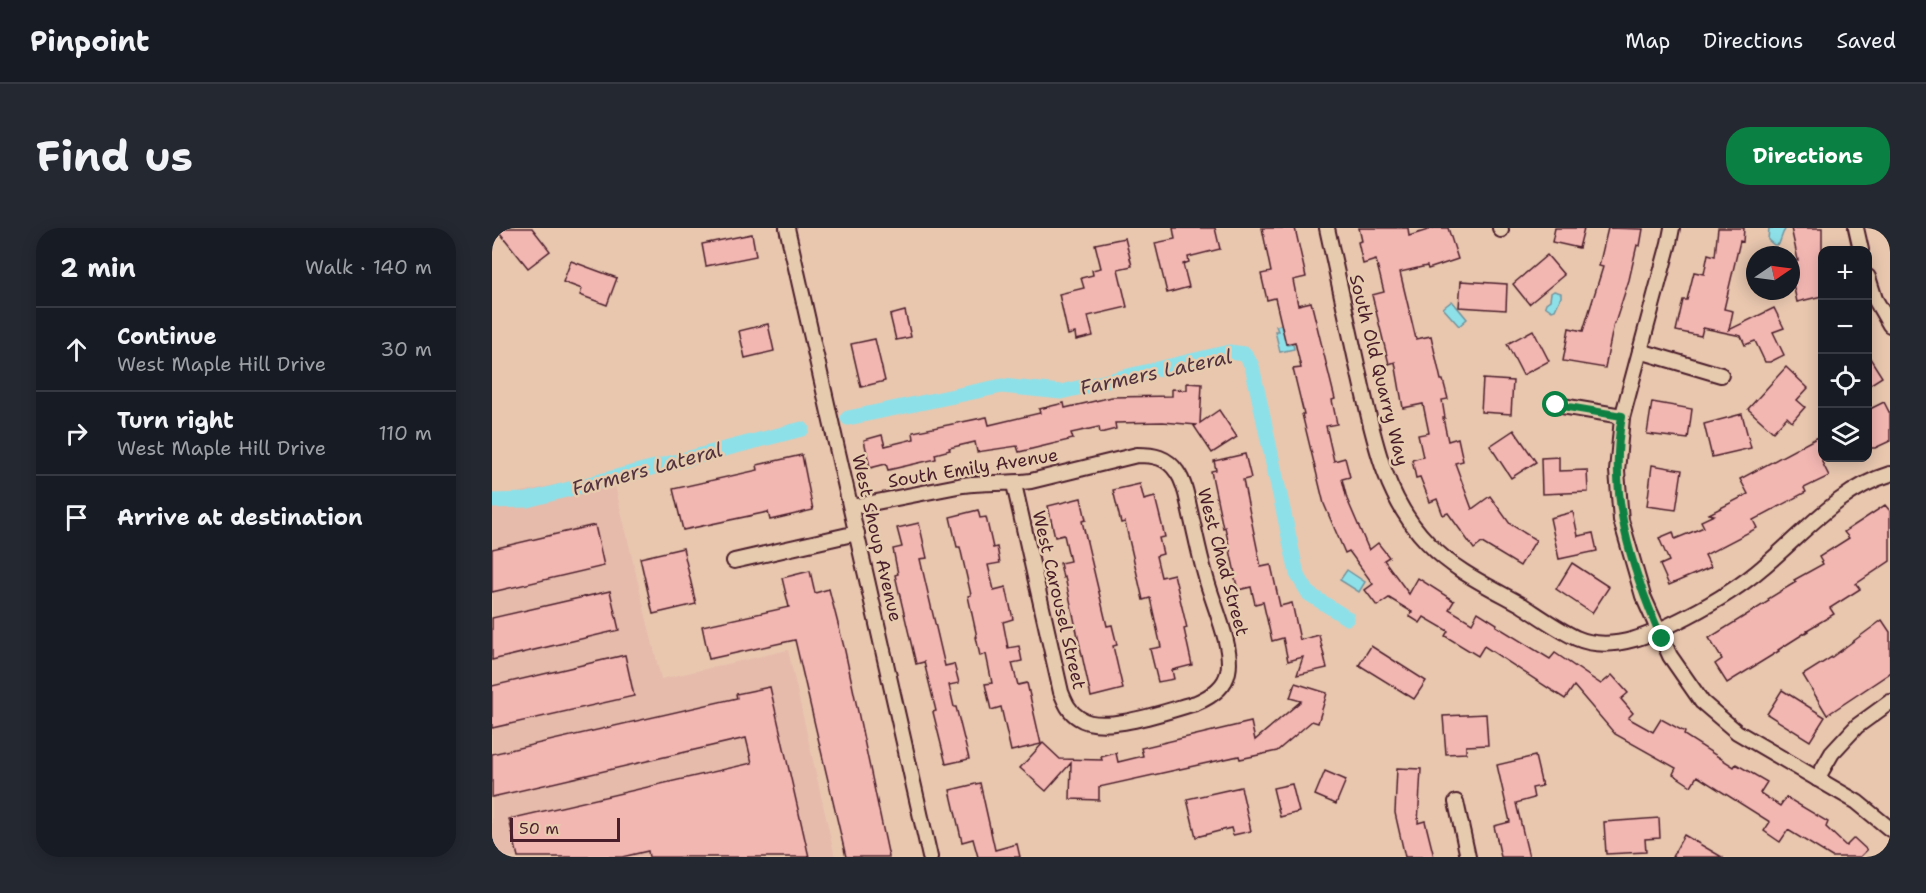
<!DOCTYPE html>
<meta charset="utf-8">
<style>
body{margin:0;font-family:"Shantell Sans",sans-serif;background:#242831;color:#f1f3f6}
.controls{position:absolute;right:18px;top:18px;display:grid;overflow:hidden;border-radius:12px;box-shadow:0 3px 15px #0003}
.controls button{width:54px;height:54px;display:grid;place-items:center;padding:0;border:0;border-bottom:2px solid #363941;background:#171b24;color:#f1f3f6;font:30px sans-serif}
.compass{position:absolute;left:1254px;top:18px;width:54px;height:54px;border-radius:50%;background:#171b24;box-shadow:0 3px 15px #0003;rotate:77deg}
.scale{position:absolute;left:18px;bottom:15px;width:110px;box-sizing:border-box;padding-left:6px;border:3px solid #4a1f2b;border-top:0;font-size:16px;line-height:21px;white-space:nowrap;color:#4a1f2b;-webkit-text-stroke:4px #e7cbae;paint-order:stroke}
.stop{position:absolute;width:18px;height:18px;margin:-14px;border:4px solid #0b8043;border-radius:50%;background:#fff}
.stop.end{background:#0b8043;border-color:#fff;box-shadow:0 2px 6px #0008}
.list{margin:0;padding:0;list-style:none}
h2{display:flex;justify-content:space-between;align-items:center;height:78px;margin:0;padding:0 24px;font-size:26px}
h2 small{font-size:20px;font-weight:400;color:#9ea1a6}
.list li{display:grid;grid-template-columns:39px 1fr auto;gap:18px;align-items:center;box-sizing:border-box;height:84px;padding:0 24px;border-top:2px solid #363941}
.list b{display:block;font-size:22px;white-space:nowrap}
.list p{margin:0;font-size:20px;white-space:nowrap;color:#9ea1a6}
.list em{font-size:20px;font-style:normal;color:#9ea1a6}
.icon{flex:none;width:33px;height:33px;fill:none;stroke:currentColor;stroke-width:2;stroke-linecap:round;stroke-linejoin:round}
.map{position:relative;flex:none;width:1398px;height:629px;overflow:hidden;border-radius:24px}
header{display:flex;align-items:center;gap:36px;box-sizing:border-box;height:84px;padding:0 30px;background:#171b24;border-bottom:2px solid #363941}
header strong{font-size:28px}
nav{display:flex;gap:33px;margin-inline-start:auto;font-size:21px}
.intro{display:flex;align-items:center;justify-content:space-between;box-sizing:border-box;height:144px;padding:0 36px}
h1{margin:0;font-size:42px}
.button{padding:15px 27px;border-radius:24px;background:#0b8043;color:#fff;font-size:21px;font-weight:700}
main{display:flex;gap:36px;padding:0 36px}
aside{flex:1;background:#171b24;border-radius:24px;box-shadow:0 3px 15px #0003}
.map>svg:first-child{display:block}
.built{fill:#e6bbab}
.water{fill:#8ee0e8;stroke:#73939c;stroke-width:1.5}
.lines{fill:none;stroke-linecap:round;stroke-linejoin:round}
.canal{stroke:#8ee0e8;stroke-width:15}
.building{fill:#f3b7b2;stroke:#4a1f2b;stroke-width:1.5}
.minor-casing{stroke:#4a1f2b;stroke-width:18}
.minor{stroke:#e7cbae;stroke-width:14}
.route{stroke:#0b8043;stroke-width:8}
.labels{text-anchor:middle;stroke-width:5;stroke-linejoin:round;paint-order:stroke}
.street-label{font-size:18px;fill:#4a1f2b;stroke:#e7cbae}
.water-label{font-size:20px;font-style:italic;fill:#51323e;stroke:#e7cbae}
</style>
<header>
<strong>Pinpoint</strong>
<nav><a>Map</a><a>Directions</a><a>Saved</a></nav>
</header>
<div class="intro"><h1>Find us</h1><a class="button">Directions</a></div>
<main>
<aside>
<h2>2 min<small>Walk · 140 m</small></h2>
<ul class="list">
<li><svg class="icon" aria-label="ahead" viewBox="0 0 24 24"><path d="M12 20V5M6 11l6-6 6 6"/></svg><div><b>Continue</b><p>West Maple Hill Drive</p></div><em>30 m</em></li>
<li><svg class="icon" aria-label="right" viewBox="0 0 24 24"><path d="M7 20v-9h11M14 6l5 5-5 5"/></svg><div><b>Turn right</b><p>West Maple Hill Drive</p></div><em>110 m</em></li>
<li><svg class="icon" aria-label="arrive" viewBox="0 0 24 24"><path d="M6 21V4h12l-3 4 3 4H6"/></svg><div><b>Arrive at destination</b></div></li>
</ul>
</aside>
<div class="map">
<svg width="1398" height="629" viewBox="0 0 1398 629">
<rect width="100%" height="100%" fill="#e9c7af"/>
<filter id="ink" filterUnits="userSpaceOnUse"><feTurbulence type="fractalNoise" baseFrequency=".0167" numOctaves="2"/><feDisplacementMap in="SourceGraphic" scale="12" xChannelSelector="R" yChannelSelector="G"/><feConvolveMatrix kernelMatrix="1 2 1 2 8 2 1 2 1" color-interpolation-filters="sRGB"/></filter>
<g filter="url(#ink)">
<polygon class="built" points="120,245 169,451 296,422 343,629 0,629 0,270"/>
<g class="water">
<polygon points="1277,0 1294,0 1291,5 1287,16 1282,17 1276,12"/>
<polygon points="1062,63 1069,65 1069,69 1063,82 1060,83 1053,78 1054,75 1058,72 1059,65"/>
<polygon points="960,73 975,91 967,98 951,80"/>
<polygon points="789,97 790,102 792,102 795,117 801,116 802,121 788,124 783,103 786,103 784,98"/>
<polygon points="855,342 873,354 867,364 848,352"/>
</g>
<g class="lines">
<g class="canal">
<polyline points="356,190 510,158 569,164 737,124 753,126 760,138 805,346 817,366 855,390"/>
<polyline points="0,273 35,272 310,201"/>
</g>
</g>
<g class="building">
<polygon points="4,0 40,0 58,23 36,40"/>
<polygon points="681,0 723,0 728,21 696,29 697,34 691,36 697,59 675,65 663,15 683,11"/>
<polygon points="770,0 803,0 814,49 801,52 806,77 819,74 843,171 840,172 845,196 834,198 842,233 853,230 858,249 850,251 855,271 877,322 886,315 897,329 892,332 917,366 926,350 962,373 957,381 980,395 986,384 1005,396 1004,398 1058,431 1063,425 1109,456 1120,447 1136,465 1129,471 1141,485 1136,490 1161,504 1169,491 1193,504 1192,507 1242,539 1244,536 1275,554 1268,565 1288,578 1294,569 1336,594 1334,599 1354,618 1362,610 1375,622 1368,629 1340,629 1296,602 1288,614 1272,603 1278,594 1205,548 1199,558 1181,546 1184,540 1123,506 1082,458 1073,471 992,418 986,428 953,408 956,403 932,389 928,395 917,388 920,384 897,370 885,378 873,362 881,356 857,323 853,325 832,276 810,186 812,186 801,141 809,140 803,114 794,116 783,70 775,72 769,46 779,44"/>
<polygon points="867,0 916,0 917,8 942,0 956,0 966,31 936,41 935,38 908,44 924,111 939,108 949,152 951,152 956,171 950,172 953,190 951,190 956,213 966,210 971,233 963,235 980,281 998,268 1018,296 1044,312 1028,338 990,315 982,321 956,285 951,287 945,271 938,274 928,249 924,250 920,232 931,229 926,207 937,205 931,176 911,180 903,134 897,136 880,67 892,64 884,32 871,36 866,14 870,13"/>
<polygon points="1063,0 1092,0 1087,20 1060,14"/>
<polygon points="1116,0 1151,1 1148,18 1145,17 1137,52 1123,95 1122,95 1113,140 1071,133 1077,100 1091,103 1111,39 1107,38"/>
<polygon points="1226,0 1252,0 1251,14 1248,13 1232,81 1241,83 1237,102 1282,80 1292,100 1281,104 1292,127 1278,134 1273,134 1263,113 1253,117 1249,108 1211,100 1209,108 1184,103 1191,72 1195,72 1202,44 1212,46 1216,26 1223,28"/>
<polygon points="1299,0 1330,0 1330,68 1305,74 1299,47 1299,33 1306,32"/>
<polygon points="260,6 264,28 214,38 210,16"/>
<polygon points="633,10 640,38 626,41 635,79 596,88 601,108 584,112 583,105 576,107 567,66 592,60 589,50 601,47 600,42 609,40 603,16"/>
<polygon points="1055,27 1072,47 1037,76 1021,56"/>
<polygon points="79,33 125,50 115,77 88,67 90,61 71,54"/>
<polygon points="969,53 1015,56 1014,82 967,79"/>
<polygon points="413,83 419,109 404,112 398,87"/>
<polygon points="276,96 282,123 253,130 247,103"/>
<polygon points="1041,102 1057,133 1031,147 1015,116"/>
<polygon points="383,111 393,153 369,159 359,116"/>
<polygon points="1376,127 1390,149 1376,158"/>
<polygon points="1294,139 1316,160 1305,172 1313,179 1300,194 1295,189 1281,204 1256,181"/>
<polygon points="991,151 1021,153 1019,186 989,184"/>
<polygon points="695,155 710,156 708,195 727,182 745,209 720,225 702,198 705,197 671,194 623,195 624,201 608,205 607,199 579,205 581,211 527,224 525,218 485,224 483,214 457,220 458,222 443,226 444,231 396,242 394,236 378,240 372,212 390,207 393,218 422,211 421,204 495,189 497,197 548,185 547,181 572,175 573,180 620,169 680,168 680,161 695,162"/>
<polygon points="1160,174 1200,181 1196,211 1155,206"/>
<polygon points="1392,174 1398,186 1398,213 1383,220 1378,220 1376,214 1376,182"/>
<polygon points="1250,186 1259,220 1220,229 1212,196"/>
<polygon points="1022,202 1044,234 1019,250 998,218"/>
<polygon points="1330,207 1330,234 1337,248 1312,260 1314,264 1261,292 1265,300 1213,327 1219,339 1177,357 1168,337 1177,333 1167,310 1181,304 1183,311 1212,299 1209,293 1222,287 1217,286 1256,266 1248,251"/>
<polygon points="753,226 759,250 751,252 769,339 779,337 788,378 800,375 808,412 827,407 835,440 805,447 811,429 796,433 791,410 780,413 771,374 763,376 759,359 746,362 742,346 743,345 733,299 731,300 719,243 724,242 722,233"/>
<polygon points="310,227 321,282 278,292 276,284 191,302 181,261 266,242 265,237"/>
<polygon points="1067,229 1067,243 1095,242 1096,264 1050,266 1049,230"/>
<polygon points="1160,237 1190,242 1184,282 1155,278"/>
<polygon points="648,256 652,272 663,269 673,309 667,310 671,326 664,328 669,349 682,346 695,400 692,401 700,437 680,442 682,451 666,454 658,421 669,419 658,370 651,372 633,294 629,295 621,262"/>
<polygon points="589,270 594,292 590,293 615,398 620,397 625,417 621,418 631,461 599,469 573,349 571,350 568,335 578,333 572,307 563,309 556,278"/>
<polygon points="1393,277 1398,283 1398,333 1364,356 1368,361 1338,380 1342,386 1315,402 1316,403 1286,422 1287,423 1235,455 1223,436 1230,431 1217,410 1277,373 1276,371 1304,354 1302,352 1331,336 1327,329 1357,310 1352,304"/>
<polygon points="486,282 488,290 494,289 501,320 505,319 508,335 496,337 502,362 514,359 521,391 511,394 516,420 527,418 530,433 520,435 526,457 535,455 549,516 519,523 509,479 499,482 493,456 500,455 494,426 488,428 484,409 485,409 476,368 479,367 468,319 465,319 458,289"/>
<polygon points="1081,284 1086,308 1101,305 1105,323 1067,331 1058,290"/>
<polygon points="427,295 435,330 428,331 453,438 462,436 467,455 457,457 462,479 464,479 477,531 454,536 441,484 444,483 432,434 424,436 403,347 406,346 401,321 410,319 405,300"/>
<polygon points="103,297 112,338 0,364 0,321"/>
<polygon points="191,320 204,376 161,386 148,330"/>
<polygon points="1080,335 1117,359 1100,385 1064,361"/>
<polygon points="318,343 323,365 337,361 353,423 397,629 354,629 303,412 217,431 210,398 297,379 290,350"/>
<polygon points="118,363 127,402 0,432 0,390"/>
<polygon points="1390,392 1398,404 1398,445 1335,487 1311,447 1340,429"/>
<polygon points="879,418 934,453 922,471 867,437"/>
<polygon points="133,427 142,468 0,500 0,458"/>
<polygon points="803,455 835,465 826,495 820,493 785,523 748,531 747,528 607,559 607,572 578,571 579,535 554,563 528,540 551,515 568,531 610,532 609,529 624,525 626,534 651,528 649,520 759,494 763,512 809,473 798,470"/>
<polygon points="278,459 317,629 157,629 156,623 130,629 26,629 17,591 260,535 254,510 0,569 0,526 245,470 244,466"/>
<polygon points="1290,462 1333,489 1318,513 1275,486"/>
<polygon points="994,486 996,517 974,518 974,525 954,526 951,488"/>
<polygon points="1043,528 1050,558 1040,560 1042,570 1024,575 1037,629 1009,629 1002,598 1018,594 1005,537"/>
<polygon points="905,540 929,541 926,595 933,593 942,629 913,629 903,585"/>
<polygon points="833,543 854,552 844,576 823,567"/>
<polygon points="488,555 503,622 525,616 528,629 486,629 481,611 470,614 458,562"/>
<polygon points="800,556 807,584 788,589 781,560"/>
<polygon points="749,559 759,603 741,607 739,600 704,609 695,571"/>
<polygon points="1167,590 1168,610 1153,611 1154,624 1114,626 1112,594"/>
<polygon points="1192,607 1230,629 1180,629"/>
</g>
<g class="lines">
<defs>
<g id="minor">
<polyline points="295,0 438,629"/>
<path d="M835,0c10,46 20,91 30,137 15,63 24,130 71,178 25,27 62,44 94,62 17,11 35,24 54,33 37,16 79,-5 112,-22 27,-14 52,-29 75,-49 39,-32 76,-78 127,-93"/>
<polyline points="1008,0 1009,2"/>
<polyline points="1180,0 1177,15 1130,190 1125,243 1129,292 1151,368 1178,428 1210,474 1245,504 1365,574 1398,601"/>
<polyline points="1364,0 1369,22"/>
<polyline points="1376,49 1383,71 1398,97"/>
<polyline points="1148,123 1229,147"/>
<polyline points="1064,177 1130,188"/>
<path d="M359,279l112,-22c23,-3 45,-1 68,-4l106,-26c17,0 30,2 40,17 8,11 10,26 13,39 5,21 9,42 15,63 6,26 29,73 23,98 -3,16 -18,25 -32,31 -27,7 -93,32 -117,15 -10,-6 -14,-16 -18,-26l-47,-208"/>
<polyline points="242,333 365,305"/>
<polyline points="1325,551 1340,525 1365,498 1398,474"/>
<polyline points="964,574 976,629"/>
</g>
</defs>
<use href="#minor" class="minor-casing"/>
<use href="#minor" class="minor"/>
</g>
</g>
<g class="lines" filter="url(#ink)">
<path class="route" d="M1064,177l66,11c-14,80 8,150 40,223"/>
</g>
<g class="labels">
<g class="street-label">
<text transform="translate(887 142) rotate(76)" y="6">South Old Quarry Way</text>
<text transform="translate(481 240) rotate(-9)" y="6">South Emily Avenue</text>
<text transform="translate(385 310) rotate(77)" y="6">West Shoup Avenue</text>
<text transform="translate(731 334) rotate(75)" y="6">West Chad Street</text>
<text transform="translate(567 372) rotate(77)" y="6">West Carousel Street</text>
</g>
<g class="water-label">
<text transform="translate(664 144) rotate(-12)" y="7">Farmers Lateral</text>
<text transform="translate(155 241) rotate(-15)" y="7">Farmers Lateral</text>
</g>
</g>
</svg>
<div class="controls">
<button>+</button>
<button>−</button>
<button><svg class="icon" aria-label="locate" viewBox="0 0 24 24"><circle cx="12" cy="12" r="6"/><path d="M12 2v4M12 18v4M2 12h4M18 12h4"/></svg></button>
<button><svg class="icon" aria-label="layers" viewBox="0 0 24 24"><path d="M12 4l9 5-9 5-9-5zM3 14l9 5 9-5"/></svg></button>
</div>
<svg class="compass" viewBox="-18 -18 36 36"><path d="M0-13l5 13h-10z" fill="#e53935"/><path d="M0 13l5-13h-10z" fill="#9ea1a6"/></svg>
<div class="scale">50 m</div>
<div class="stop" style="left:1064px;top:177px"></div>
<div class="stop end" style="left:1170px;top:411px"></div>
</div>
</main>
